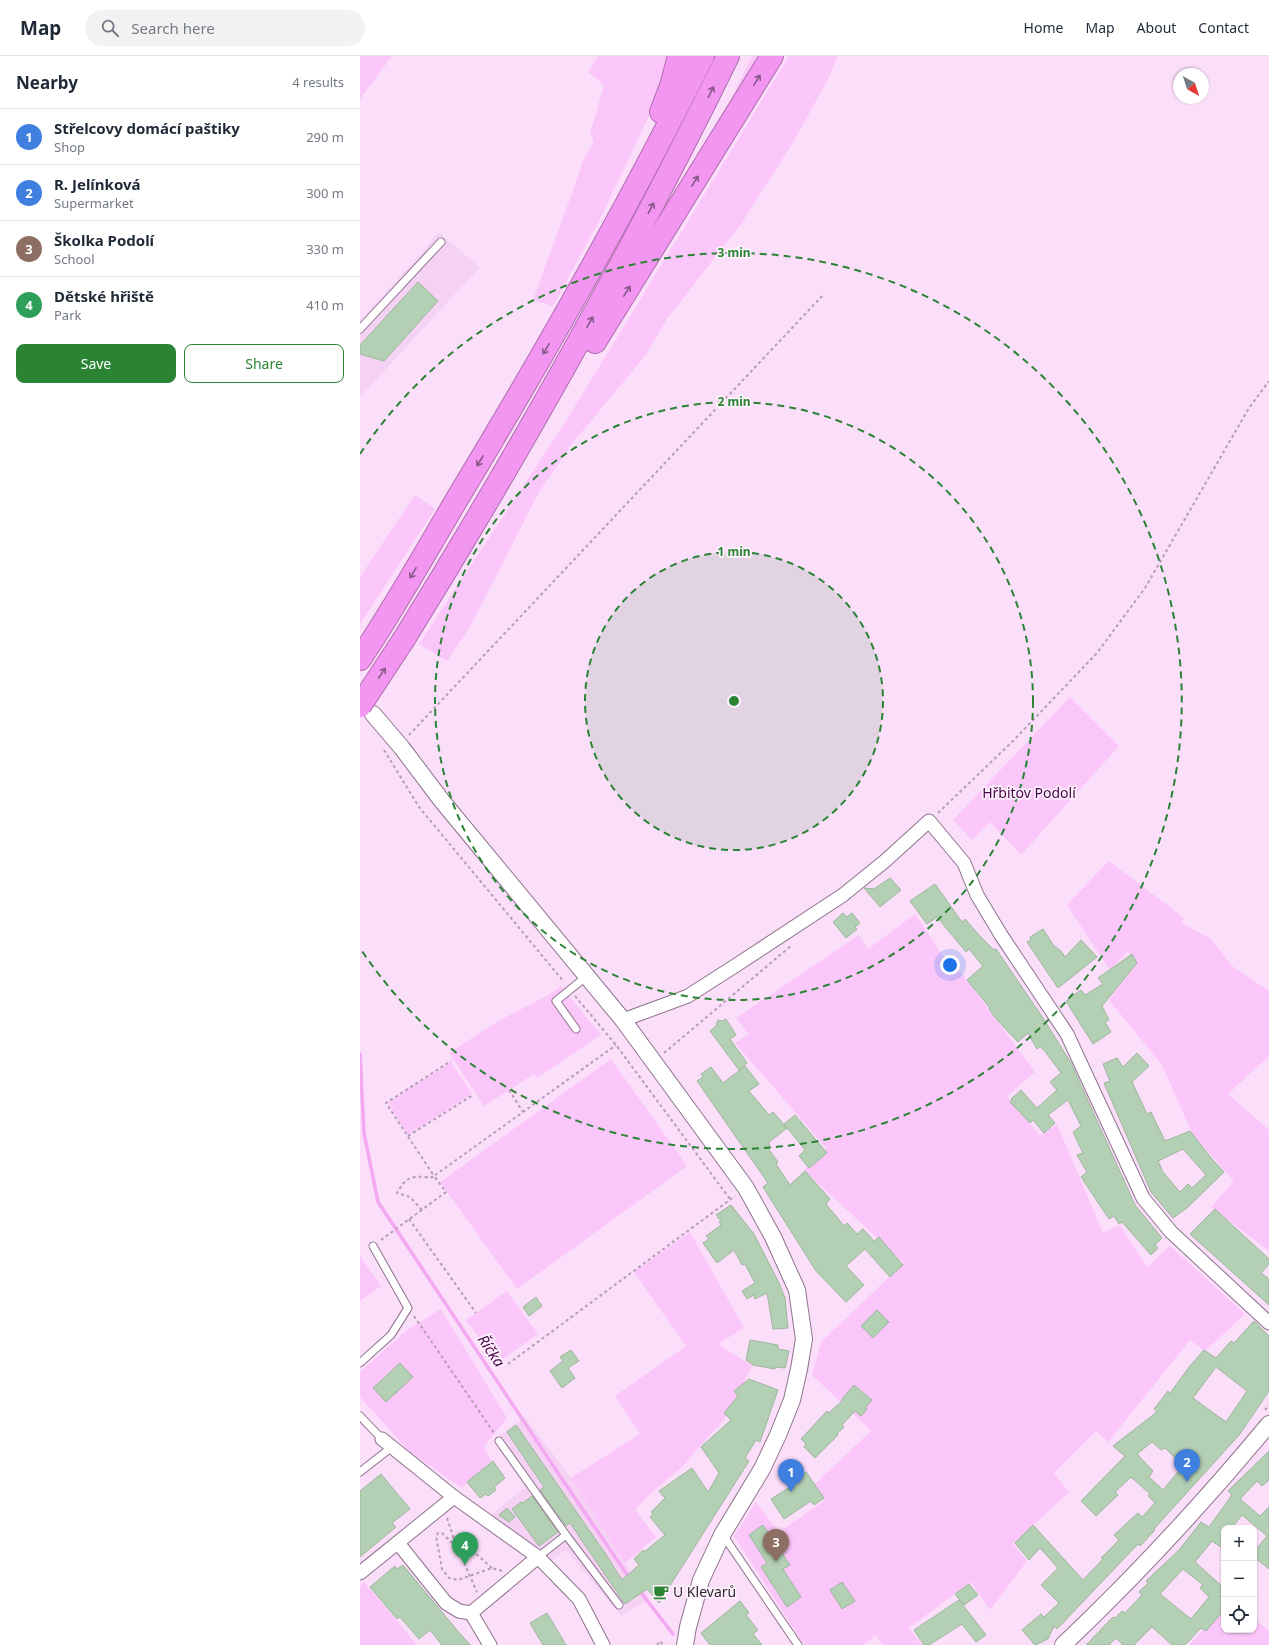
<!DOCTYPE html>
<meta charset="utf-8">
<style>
body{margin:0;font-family:"Noto Sans",sans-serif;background:#f2f2f3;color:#1f2937}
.controls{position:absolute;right:12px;bottom:12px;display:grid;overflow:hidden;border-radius:8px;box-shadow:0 1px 3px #0004}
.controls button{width:36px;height:36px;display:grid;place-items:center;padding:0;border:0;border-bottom:1px solid #e0e1e3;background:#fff;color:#1f2937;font:20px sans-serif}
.compass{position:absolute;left:813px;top:12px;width:36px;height:36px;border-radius:50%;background:#fff;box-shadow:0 1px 3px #0004;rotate:141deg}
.you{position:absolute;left:590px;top:909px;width:14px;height:14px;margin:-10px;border:3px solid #fff;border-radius:50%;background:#1a73e8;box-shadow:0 0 0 6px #1a73e833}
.badge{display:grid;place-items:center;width:26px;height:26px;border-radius:50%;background:#2a8434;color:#fff;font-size:13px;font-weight:700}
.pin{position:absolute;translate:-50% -33px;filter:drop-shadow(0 1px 2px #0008)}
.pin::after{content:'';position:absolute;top:21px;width:14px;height:12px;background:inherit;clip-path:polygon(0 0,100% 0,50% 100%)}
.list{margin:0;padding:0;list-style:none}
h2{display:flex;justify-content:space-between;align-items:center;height:52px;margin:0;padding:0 16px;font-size:17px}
h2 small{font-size:13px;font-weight:400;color:#747a83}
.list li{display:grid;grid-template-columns:26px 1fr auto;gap:12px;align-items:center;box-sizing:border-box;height:56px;padding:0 16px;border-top:1px solid #e0e1e3}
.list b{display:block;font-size:15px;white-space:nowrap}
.list p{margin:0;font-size:13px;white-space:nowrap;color:#747a83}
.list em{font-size:13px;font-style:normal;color:#747a83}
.actions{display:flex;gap:8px;padding:12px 16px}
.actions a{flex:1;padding:9px 0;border:1px solid #2a8434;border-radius:8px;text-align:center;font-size:14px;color:#2a8434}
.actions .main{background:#2a8434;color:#fff}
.icon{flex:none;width:22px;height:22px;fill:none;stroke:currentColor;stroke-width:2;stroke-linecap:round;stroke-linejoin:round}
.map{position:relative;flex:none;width:909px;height:1589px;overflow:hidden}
header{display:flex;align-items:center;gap:24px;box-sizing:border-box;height:56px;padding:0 20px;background:#fff;border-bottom:1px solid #e0e1e3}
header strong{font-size:19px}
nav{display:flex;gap:22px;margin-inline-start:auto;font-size:14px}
.search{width:280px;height:36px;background:#f2f2f3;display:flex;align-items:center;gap:10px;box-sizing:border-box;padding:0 14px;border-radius:22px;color:#747a83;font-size:15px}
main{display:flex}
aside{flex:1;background:#fff}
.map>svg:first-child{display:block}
.built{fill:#f5d2f4}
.green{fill:#fbc6fa}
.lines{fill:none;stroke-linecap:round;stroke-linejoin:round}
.stream{stroke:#f3a8f2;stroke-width:3.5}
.building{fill:#b4d0b4;stroke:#9cb79c;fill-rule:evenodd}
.service-casing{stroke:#8d738c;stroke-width:9}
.minor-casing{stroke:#8d738c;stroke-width:15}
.tertiary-casing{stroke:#8d738c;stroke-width:18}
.motorway-casing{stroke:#ae6ead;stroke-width:24}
.path{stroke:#b59eb4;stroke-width:2;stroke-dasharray:3 3;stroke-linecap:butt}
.service{stroke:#fff;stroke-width:7}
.minor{stroke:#fff;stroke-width:13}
.tertiary{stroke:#fff;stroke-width:16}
.motorway{stroke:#f296f1;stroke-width:22}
.motorway-bridge-casing{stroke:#ae6ead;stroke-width:24;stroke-linecap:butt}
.motorway-bridge{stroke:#f296f1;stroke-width:22}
.oneway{stroke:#875887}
.ring{fill:none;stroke:#2a8434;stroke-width:2;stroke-dasharray:7 5}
.labels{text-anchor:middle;stroke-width:3.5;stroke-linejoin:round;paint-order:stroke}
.park-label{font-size:14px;fill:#49044b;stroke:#fef2fd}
.poi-label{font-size:14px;fill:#302530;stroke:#fef2fd;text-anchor:start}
.water-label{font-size:15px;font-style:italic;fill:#480349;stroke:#fef2fd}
.centre{fill:#2a8434;stroke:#fef2fd;stroke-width:2}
.ring-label{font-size:12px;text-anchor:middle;font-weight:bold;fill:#2a8434;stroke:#fef2fd;stroke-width:3.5;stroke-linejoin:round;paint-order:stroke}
</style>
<header>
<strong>Map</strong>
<div class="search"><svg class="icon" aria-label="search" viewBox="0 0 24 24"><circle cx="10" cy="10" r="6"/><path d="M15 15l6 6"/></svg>Search here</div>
<nav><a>Home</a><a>Map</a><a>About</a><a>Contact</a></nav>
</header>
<main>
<aside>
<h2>Nearby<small>4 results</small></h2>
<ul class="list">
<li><span class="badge" style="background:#3f7fe0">1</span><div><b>Střelcovy domácí paštiky</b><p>Shop</p></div><em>290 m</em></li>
<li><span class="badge" style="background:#3f7fe0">2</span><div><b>R. Jelínková</b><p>Supermarket</p></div><em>300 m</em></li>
<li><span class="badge" style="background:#8d6e63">3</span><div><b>Školka Podolí</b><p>School</p></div><em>330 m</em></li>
<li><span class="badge" style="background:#2e9e5b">4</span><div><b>Dětské hřiště</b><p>Park</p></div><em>410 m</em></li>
</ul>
<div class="actions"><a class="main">Save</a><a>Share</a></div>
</aside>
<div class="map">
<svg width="909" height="1589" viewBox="0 0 909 1589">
<rect width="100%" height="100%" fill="#fbdefa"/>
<g class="built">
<polygon points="79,177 120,211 0,341 0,265"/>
<polygon points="165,1361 211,1422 265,1507 290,1543 261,1560 206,1494 181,1512 122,1467 166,1430 133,1384"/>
</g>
<g class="green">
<polygon points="0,0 32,0 0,43"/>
<polygon points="238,0 310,0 291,56 240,163 193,250 173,244 219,118 223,105 234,85 230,78 244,29 228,16"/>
<polygon points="392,0 402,0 375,43 372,41"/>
<polygon points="429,0 478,0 468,23 434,85 381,168 307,263 285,300 211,389 179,436 111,569 87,605 59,588 203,370"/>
<polygon points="55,439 75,453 0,568 0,521"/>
<polygon points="710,641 759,690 661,799 630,766 612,784 593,764"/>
<polygon points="749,805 824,862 821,867 850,882 873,911 909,935 909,1000 868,1038 909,1074 909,1195 851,1151 874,1125 833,1079 802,1009 749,944 777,908 768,895 750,914 707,849"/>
<polygon points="555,858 588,907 602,918 675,1016 647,1040 680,1080 697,1068 743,1177 760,1169 787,1211 810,1190 885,1258 845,1295 830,1284 748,1386 736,1375 694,1417 709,1436 653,1488 667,1505 630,1554 611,1526 549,1572 562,1589 522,1589 516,1579 503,1589 444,1589 374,1480 396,1446 419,1476 464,1445 454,1429 511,1375 452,1319 461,1286 544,1207 444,1114 467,1093 375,987 389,978 376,962 499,879 508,893"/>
<polygon points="201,930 241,979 177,1022 174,1018 124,1050 89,997 140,964 187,940"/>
<polygon points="251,1003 327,1110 157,1233 80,1126"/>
<polygon points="91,1006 112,1038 48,1079 28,1047"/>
<polygon points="330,1176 384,1272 358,1288 392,1310 366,1361 322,1411 290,1438 275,1454 296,1481 265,1507 211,1422 280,1378 255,1340 326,1290 274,1216"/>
<polygon points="0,1200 21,1230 0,1245"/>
<polygon points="147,1235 178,1278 137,1307 106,1264"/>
<polygon points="81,1253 147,1362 124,1390 131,1405 102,1432 50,1396 0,1341 0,1316 47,1274"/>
<polygon points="4,1526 57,1589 0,1589 0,1529"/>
<polygon points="864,1552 864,1574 894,1574 894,1562 909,1575 909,1589 829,1589"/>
</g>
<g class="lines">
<g class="stream">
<polyline points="0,998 4,1077 18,1146 204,1426 270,1523"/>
<polyline points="279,1534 313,1578"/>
</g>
</g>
<g class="building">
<polygon points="58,226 78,245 24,305 0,298 0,289"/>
<polygon points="530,822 541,834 520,851 504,832 514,833"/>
<polygon points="575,828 602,866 605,863 618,878 634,894 636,893 683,962 711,1007 775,1149 802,1182 795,1189 798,1192 791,1199 762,1166 759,1168 754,1160 749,1163 721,1121 727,1116 717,1099 723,1097 713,1076 721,1070 708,1044 688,1059 695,1067 684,1077 673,1064 670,1067 650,1046 652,1044 651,1043 661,1034 677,1052 697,1034 690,1026 701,1017 684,994 680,991 677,993 668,977 658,986 638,965 629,953 630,952 607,924 623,910 609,893 606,896 577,861 567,868 550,845"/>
<polygon points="483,857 487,861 492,857 500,867 495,871 497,873 486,882 473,866"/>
<polygon points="683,873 694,890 701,895 705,901 721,884 737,901 698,932 667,886 671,884 670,881"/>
<polygon points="772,898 777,907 742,950 749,964 745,966 751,976 733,988 706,945 721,934 725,939 743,928 738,922"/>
<polygon points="366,963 376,979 370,983 387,1007 379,1014 350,975 356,970 358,964 362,965"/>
<path d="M777,997l12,13 -17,16 15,32 4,-2 14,29 25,-10 22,28 12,13 -36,35 -15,11 -22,-26 -47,-109 6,-2 -7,-17 14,-6 6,9zM823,1093l23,26 -14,13 -4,-4 -8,8 -17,-20 -5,-11z"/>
<polygon points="385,1010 399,1028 389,1035 409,1059 413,1056 427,1072 408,1087 410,1090 408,1092 418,1106 416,1108 430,1129 445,1115 470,1143 466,1148 484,1170 487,1167 497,1178 503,1173 514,1185 519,1181 543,1209 530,1221 505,1193 486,1210 504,1229 486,1246 456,1215 403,1131 408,1127 337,1025 343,1021 341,1018 351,1011 363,1027"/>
<polygon points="435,1059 467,1097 449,1112 439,1100 445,1094 424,1068"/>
<polygon points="371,1149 394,1178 419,1227 425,1242 428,1272 413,1273 407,1237 395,1243 394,1239 387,1243 382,1235 395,1227 385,1208 382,1209 374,1194 357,1207 343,1187 349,1183 346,1180 361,1169 359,1166 361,1165 356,1159"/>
<polygon points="855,1153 909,1203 909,1208 901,1217 909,1223 909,1249 830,1178"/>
<polygon points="176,1241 182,1250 169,1260 163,1251"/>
<polygon points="517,1254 529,1266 513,1282 501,1270"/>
<path d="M894,1265l15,15v55l-29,43 -86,95 1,1 -15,16 -2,-2 -81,85 -3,-3 -6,13 -13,6 -13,-15 19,-16 3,3 15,-14 -18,-18 17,-17 -18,-20 -11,12 -14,-17 18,-18 50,55 20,-21 -2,-1 18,-18 -5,-5 24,-22 4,4 13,-14 -7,-7 2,-2 -19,-17 -16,15 3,3 -22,21 -15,-15 44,-45 -12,-10 44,-34 -3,-3 14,-18 2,2 20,-27 14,-16 12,8 15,-17 3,2zM856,1311l31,24 -21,31 -33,-24zM792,1386l9,8 4,-2 18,18 -20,24 -14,-13 4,-6 -16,-17z"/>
<polygon points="390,1284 418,1289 418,1293 429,1295 425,1312 416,1311 415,1313 393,1309 386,1304"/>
<polygon points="211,1294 219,1305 208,1312 215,1322 202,1332 190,1315 203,1305 200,1301"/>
<polygon points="40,1307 53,1321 26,1346 13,1332"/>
<polygon points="389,1323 418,1334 400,1386 396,1384 385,1402 389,1405 299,1547 287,1533 265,1548 210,1467 206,1470 180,1434 184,1431 147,1376 156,1369 245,1497 262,1524 279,1509 274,1503 283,1494 284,1496 305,1479 290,1461 293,1458 291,1456 305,1442 299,1435 332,1412 348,1436 359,1417 341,1391 371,1364 364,1357 378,1340 374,1335"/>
<polygon points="494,1329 512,1344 506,1351 507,1353 501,1360 495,1355 482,1369 484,1371 477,1378 478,1379 455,1402 444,1391 446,1388 441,1383 467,1355 469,1357 483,1344 482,1343"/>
<path d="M909,1395v29l-7,6 -5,-5 -17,18 20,17 9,-9v62l-15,-12v-5l13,-16 -25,-21 -10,13h-8v21l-12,-8 -17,21 29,26v22l-18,21 -5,-3 -16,17h-13l-20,-18 -18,18h-11l-7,-7 -7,7h-23l27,-28 2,1 7,-7 3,2 17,-18 -3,-3 9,-9 -2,-2 33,-31 22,-28 8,5 23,-32 -4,-4zM823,1513l20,16 -3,3 9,9 -18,22 -31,-25z"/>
<polygon points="133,1405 145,1422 134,1431 136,1434 128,1440 126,1438 120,1442 107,1426"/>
<polygon points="446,1416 464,1442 454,1449 451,1445 424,1463 411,1443 438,1426 436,1423"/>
<polygon points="21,1418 50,1453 32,1467 36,1471 0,1501 0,1435"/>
<polygon points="172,1440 198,1476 179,1490 152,1453 161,1446 163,1447"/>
<polygon points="147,1452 155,1461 149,1466 139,1459"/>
<polygon points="403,1469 430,1509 423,1513 441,1541 427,1551 401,1511 407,1507 389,1479"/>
<polygon points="43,1509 96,1573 110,1589 82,1589 70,1574 59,1583 40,1561 37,1563 10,1531 35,1510 37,1513"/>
<polygon points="482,1526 495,1545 482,1553 470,1534"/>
<polygon points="609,1528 618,1539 604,1549 595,1538"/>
<polygon points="599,1544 626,1579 616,1586 602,1568 569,1589 564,1589 554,1574"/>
<polygon points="380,1545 389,1557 386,1559 398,1574 393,1578 402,1589 350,1589 341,1577"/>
<polygon points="187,1557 206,1589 183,1589 170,1567"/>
</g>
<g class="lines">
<defs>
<g id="service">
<polyline points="0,273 81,186"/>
<polyline points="216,973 196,945 227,920"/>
<polyline points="0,1307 31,1279 48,1252 13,1190"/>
<polyline points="0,1360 22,1383"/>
<polyline points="139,1385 206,1479 178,1501"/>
<polyline points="0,1416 32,1391"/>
<polyline points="206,1479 259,1549"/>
<polyline points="363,1479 438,1589"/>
</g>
<g id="minor">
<polyline points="263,964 328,940 378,908 483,839 525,805 569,765 604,807 617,839 641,879 707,978 783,1142 811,1176 909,1267"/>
<polyline points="22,1383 94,1441"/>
<polyline points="38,1487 86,1547 99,1555 111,1557 130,1589"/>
<polyline points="0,1517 94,1441 178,1501 219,1543 243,1589"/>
<polyline points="111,1557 178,1501"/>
</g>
<g id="tertiary">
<polyline points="13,658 42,692 82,745 263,964 386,1132 413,1181 437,1234 444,1283 439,1313 432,1344 418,1379 402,1413 362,1479 341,1524 328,1571 325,1589"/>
<path d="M703,1589c73,-69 142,-144 206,-221"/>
</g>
<g id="motorway">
<polyline points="301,56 311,30 319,0"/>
<polyline points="235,286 412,0"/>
<path d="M44,583c117,-189 226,-383 324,-583"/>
<path d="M0,603c37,-55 69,-113 103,-170 85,-141 167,-285 240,-433"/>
</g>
</defs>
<use href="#service" class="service-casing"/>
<use href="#minor" class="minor-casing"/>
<use href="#tertiary" class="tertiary-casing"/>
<use href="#motorway" class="motorway-casing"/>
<g class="path">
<polyline points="49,679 464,238"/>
<polyline points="24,694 59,751 204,926"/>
<polyline points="578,757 653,685 737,597 785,532 889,352 909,325"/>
<polyline points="215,940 256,989 370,1143"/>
<polyline points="304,997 432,889"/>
<polyline points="149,1034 163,1056"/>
<polyline points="48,1080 113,1039"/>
<path d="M62,1154l-12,-13 -13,-4c8,-14 12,-17 28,-16 4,1 6,1 9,-1l-48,-73 65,-42"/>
<polyline points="49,1163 116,1257"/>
<polyline points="21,1184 86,1136 74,1120 256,989"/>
<polyline points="54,1260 134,1377"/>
<polyline points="148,1308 375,1140"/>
<polyline points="905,1354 909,1349"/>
<polyline points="87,1462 95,1486 117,1536"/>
<polyline points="132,1512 106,1489 91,1486 82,1477 78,1477 76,1480 82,1513 89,1522 98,1524 132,1512 143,1515"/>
<polyline points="297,1589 300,1585 303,1589"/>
</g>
<use href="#service" class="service"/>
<use href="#minor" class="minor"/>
<use href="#tertiary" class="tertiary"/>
<use href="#motorway" class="motorway"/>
<defs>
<polyline id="motorway-bridge" points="0,650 44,583"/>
</defs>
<use href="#motorway-bridge" class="motorway-bridge-casing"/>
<use href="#motorway-bridge" class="motorway-bridge"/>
</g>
<defs><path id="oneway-shaft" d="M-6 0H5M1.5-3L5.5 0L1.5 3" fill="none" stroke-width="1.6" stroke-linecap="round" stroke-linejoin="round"/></defs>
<g class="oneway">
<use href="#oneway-shaft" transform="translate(397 24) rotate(-58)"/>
<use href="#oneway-shaft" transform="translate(351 36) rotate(-64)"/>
<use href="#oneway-shaft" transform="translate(335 125) rotate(-58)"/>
<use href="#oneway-shaft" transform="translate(291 152) rotate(-62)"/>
<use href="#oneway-shaft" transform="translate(267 235) rotate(-58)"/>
<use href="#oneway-shaft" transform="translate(230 266) rotate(-60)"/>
<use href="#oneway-shaft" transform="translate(186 293) rotate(120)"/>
<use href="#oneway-shaft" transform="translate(120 405) rotate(121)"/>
<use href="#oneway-shaft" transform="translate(53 517) rotate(120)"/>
<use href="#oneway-shaft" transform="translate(22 617) rotate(-56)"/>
</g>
<circle cx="374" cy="645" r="149" fill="#2a8434" fill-opacity=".12"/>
<g class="ring">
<circle cx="374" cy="645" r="149"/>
<circle cx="374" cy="645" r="299"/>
<path d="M0 398A448 448 0 1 1 0 892"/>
</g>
<defs>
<symbol id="cafe-bare" viewBox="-9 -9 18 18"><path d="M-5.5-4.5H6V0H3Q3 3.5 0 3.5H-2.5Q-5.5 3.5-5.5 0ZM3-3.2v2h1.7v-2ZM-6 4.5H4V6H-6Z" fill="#2a8434" stroke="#fef2fd" stroke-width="2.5" paint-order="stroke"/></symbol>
</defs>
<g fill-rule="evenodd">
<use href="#cafe-bare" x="290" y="1525" width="22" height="22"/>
</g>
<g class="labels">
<g class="park-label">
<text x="669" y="742">Hřbitov Podolí</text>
</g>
<g class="poi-label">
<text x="313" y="1541">U Klevarů</text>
</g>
<g class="water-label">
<text transform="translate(131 1295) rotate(56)" y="5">Říčka</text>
</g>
</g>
<circle cx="374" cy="645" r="6" class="centre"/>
<g class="ring-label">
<text x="374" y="201">3 min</text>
<text x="374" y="350">2 min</text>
<text x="374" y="500">1 min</text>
</g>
</svg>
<div class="controls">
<button>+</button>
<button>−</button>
<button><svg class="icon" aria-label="locate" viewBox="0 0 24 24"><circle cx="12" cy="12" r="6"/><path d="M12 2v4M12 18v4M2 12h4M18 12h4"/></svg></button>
</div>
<svg class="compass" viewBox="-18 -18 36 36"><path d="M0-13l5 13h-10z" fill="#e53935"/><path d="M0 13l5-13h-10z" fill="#747a83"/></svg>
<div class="you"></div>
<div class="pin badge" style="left:431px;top:1436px;background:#3f7fe0">1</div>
<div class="pin badge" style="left:827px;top:1426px;background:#3f7fe0">2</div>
<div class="pin badge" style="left:416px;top:1506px;background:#8d6e63">3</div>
<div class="pin badge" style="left:105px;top:1509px;background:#2e9e5b">4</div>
</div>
</main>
